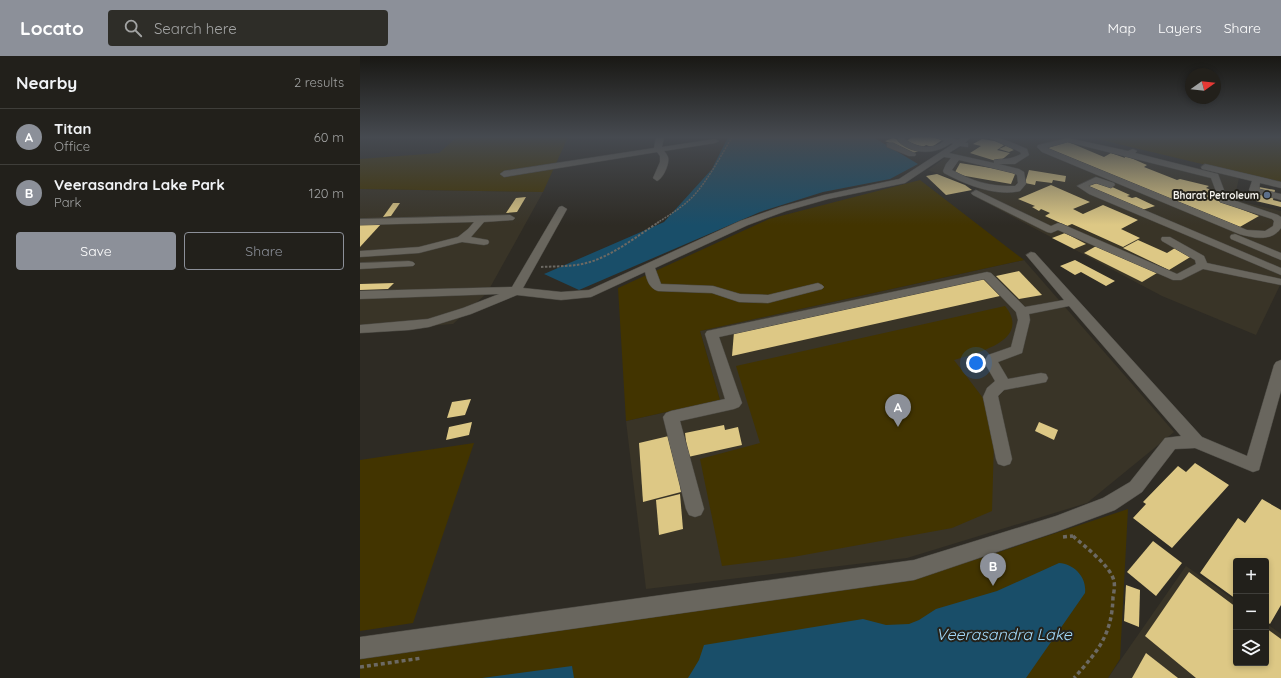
<!DOCTYPE html>
<meta charset="utf-8">
<style>
body{margin:0;font-family:Quicksand,sans-serif;background:#2e2d28;color:#f1f3f6}
.controls{position:absolute;right:12px;bottom:12px;display:grid;overflow:hidden;border-radius:4px;box-shadow:0 2px 6px #0003}
.controls button{width:36px;height:36px;display:grid;place-items:center;padding:0;border:0;border-bottom:1px solid #3f3e3a;background:#22201b;color:#f1f3f6;font:20px sans-serif}
.compass{position:absolute;left:825px;top:12px;width:36px;height:36px;border-radius:50%;background:#22201b;box-shadow:0 2px 6px #0003;rotate:75deg}
.you{position:absolute;left:616px;top:307px;width:14px;height:14px;margin:-10px;border:3px solid #fff;border-radius:50%;background:#1a73e8;box-shadow:0 0 0 6px #1a73e833}
.badge{display:grid;place-items:center;width:26px;height:26px;border-radius:50%;background:#8c9099;color:#fff;font-size:13px;font-weight:700}
.pin{position:absolute;translate:-50% -33px;filter:drop-shadow(0 1px 2px #0008)}
.pin::after{content:'';position:absolute;top:21px;width:14px;height:12px;background:inherit;clip-path:polygon(0 0,100% 0,50% 100%)}
.list{margin:0;padding:0;list-style:none}
h2{display:flex;justify-content:space-between;align-items:center;height:52px;margin:0;padding:0 16px;font-size:17px}
h2 small{font-size:13px;font-weight:400;color:#a2a3a3}
.list li{display:grid;grid-template-columns:26px 1fr auto;gap:12px;align-items:center;box-sizing:border-box;height:56px;padding:0 16px;border-top:1px solid #3f3e3a}
.list b{display:block;font-size:15px;white-space:nowrap}
.list p{margin:0;font-size:13px;white-space:nowrap;color:#a2a3a3}
.list em{font-size:13px;font-style:normal;color:#a2a3a3}
.actions{display:flex;gap:8px;padding:12px 16px}
.actions a{flex:1;padding:9px 0;border:1px solid #8c9099;border-radius:4px;text-align:center;font-size:14px;color:#8c9099}
.actions .main{background:#8c9099;color:#fff}
.icon{flex:none;width:22px;height:22px;fill:none;stroke:currentColor;stroke-width:2;stroke-linecap:round;stroke-linejoin:round}
.map{position:relative;flex:none;width:921px;height:622px;overflow:hidden}
header{display:flex;align-items:center;gap:24px;box-sizing:border-box;height:56px;padding:0 20px;background:#8c9099;color:#fff}
header strong{font-size:19px}
nav{display:flex;gap:22px;margin-inline-start:auto;font-size:14px}
.search{width:280px;height:36px;background:#2e2d28;display:flex;align-items:center;gap:10px;box-sizing:border-box;padding:0 14px;border-radius:4px;color:#a2a3a3;font-size:15px}
main{display:flex}
aside{flex:1;background:#22201b}
.map>svg:first-child{display:block}
.built{fill:#393427}
.green{fill:#423400}
.water{fill:#194e69}
.building{fill:#ddc885}
.lines{fill:none;stroke-linecap:round;stroke-linejoin:round}
.minor-casing{stroke:#4b4943;stroke-width:1}
.path-far2{stroke:#6c6963;stroke-width:1.5;stroke-dasharray:2 1;stroke-linecap:butt}
.path-far1{stroke:#6c6963;stroke-width:2;stroke-dasharray:2.5 1.5;stroke-linecap:butt}
.path{stroke:#6c6963;stroke-width:3.5;stroke-dasharray:4 3;stroke-linecap:butt}
.minor{fill:#69665e;fill-rule:evenodd}
.service-dot{fill:#5c6f8a;stroke:#24221b;stroke-width:1.5}
.labels{text-anchor:middle;stroke-width:4;stroke-linejoin:round;paint-order:stroke}
.far-poi-label{font-size:10px;font-weight:bold;fill:#f4f2ed;stroke:#24221b;text-anchor:end}
.near-water-label{font-size:16px;font-style:italic;fill:#a3d9f9;stroke:#24221b}
</style>
<header>
<strong>Locato</strong>
<div class="search"><svg class="icon" aria-label="search" viewBox="0 0 24 24"><circle cx="10" cy="10" r="6"/><path d="M15 15l6 6"/></svg>Search here</div>
<nav><a>Map</a><a>Layers</a><a>Share</a></nav>
</header>
<main>
<aside>
<h2>Nearby<small>2 results</small></h2>
<ul class="list">
<li><span class="badge">A</span><div><b>Titan</b><p>Office</p></div><em>60 m</em></li>
<li><span class="badge">B</span><div><b>Veerasandra Lake Park</b><p>Park</p></div><em>120 m</em></li>
</ul>
<div class="actions"><a class="main">Save</a><a>Share</a></div>
</aside>
<div class="map">
<svg width="921" height="622" viewBox="0 0 921 622">
<rect width="100%" height="100%" fill="#2e2b24"/>
<g class="built">
<polygon points="615,81 706,81 879,122 874,144 921,155 921,227 896,279 802,240 610,138 620,133 568,114"/>
<polygon points="0,133 183,136 127,237 93,268 0,275"/>
<polygon points="664,204 814,376 727,447 547,502 286,533 266,365 360,344 340,275"/>
<polygon points="826,510 876,545 876,607 906,607 906,567 921,578 921,622 748,622"/>
</g>
<g class="green">
<polygon points="97,81 208,81 183,136 0,133 0,103 79,97"/>
<polygon points="729,81 921,81 921,127"/>
<polygon points="560,124 664,204 340,275 360,344 266,365 258,232 409,163"/>
<path d="M645,250c28,35 -30,47 -51,54l29,38 11,43 -2,70 -40,17 -159,29 -71,9 -22,-107 60,-16 -24,-77z"/>
<polygon points="114,387 53,567 0,575 0,404"/>
<polygon points="768,453 760,603 748,622 0,622 0,602 449,539 557,521 624,501"/>
</g>
<g class="water">
<polygon points="368,81 513,81 558,108 530,123 463,136 400,156 219,234 184,218 304,166 352,113"/>
<path d="M699,507c15,1 28,14 26,30l-59,85h-338l11,-18 5,-15 159,-26 23,6 23,-1 10,-4 17,-11 61,-18z"/>
<polygon points="212,610 214,622 122,622"/>
</g>
<g class="building">
<polygon points="552,81 571,81 582,84 572,91 566,89 563,91 545,86"/>
<polygon points="533,82 562,94 553,97 525,85"/>
<polygon points="622,83 647,87 637,94 650,97 639,106 610,97 621,90 613,88"/>
<polygon points="706,85 744,101 751,97 765,102 764,99 787,109 784,111 817,124 820,123 849,130 846,132 857,136 847,140 899,160 878,172 685,93"/>
<polygon points="648,89 655,91 652,93 654,94 649,96 639,93"/>
<polygon points="600,107 656,116 651,128 594,118"/>
<polygon points="669,114 706,120 705,126 693,124 692,127 676,125 675,129 665,127"/>
<polygon points="577,118 605,129 612,134 586,139 566,120"/>
<polygon points="741,126 770,139 767,140 772,142 776,141 795,150 779,155 726,130"/>
<polygon points="691,129 730,146 713,153 723,158 743,149 778,164 761,173 780,182 763,191 712,168 707,170 685,160 690,157 681,153 679,155 672,151 675,150 658,143"/>
<polygon points="899,131 915,134 913,144 921,146 921,151 896,145"/>
<polygon points="166,141 157,156 146,157 156,142"/>
<polygon points="33,147 40,147 31,160 23,161"/>
<polygon points="22,167 0,191 0,169"/>
<polygon points="705,177 726,188 714,193 692,182"/>
<polygon points="778,184 807,197 815,192 832,200 809,214 763,192"/>
<polygon points="738,189 797,217 782,226 724,197"/>
<polygon points="715,204 755,225 746,230 721,216 715,219 700,210"/>
<polygon points="659,215 682,239 659,243 636,220"/>
<polygon points="623,223 640,240 372,300 374,276"/>
<polygon points="34,227 28,233 0,234 0,228"/>
<polygon points="111,343 105,359 87,362 92,346"/>
<polygon points="112,366 109,379 86,384 89,371"/>
<polygon points="679,366 698,374 694,384 675,375"/>
<polygon points="364,369 365,374 378,371 382,389 328,401 325,377"/>
<polygon points="313,379 321,436 283,446 279,387"/>
<polygon points="835,407 869,429 812,492 773,462 786,448 783,446 818,410 826,416"/>
<polygon points="320,438 323,473 299,479 296,444"/>
<polygon points="902,443 921,454 921,549 910,568 906,565 906,505 876,505 876,543 840,517 878,462 885,467"/>
<polygon points="793,485 822,507 796,540 767,516"/>
<polygon points="829,516 876,551 876,607 906,607 906,572 921,583 921,622 836,622 785,580"/>
<polygon points="766,529 780,534 779,571 764,565"/>
<polygon points="786,597 818,622 772,622"/>
</g>
<g class="lines">
<defs>
<g id="minor">
<path d="M296,81h8l-2,10 53,-8 4,2 -4,2 -51,8c2,2 3,4 4,6 2,6 -5,22 -11,24l-4,-3 7,-16v-6l-3,-4 -153,25 -4,-3 4,-3 150,-23z"/>
<path d="M538,81h8l-1,2c11,9 28,11 39,2l-9,-4h13l10,3 4,-3h9l-6,6h3v4l-8,-1 -11,7 45,10v-3c12,-2 15,0 27,-6l-1,-2 -33,-15c15,0 26,6 40,12l2,6 -14,9h-16l20,5 5,3 2,12 -6,7c-25,6 -55,-7 -76,-18l-1,-2 3,-7 5,-6 -7,-1 -39,26 -77,16 -42,12 -38,14 -93,43 6,16 52,2 27,8 28,1 50,-12 4,2 2,2 -2,2 -54,14 -29,-1 -27,-9 -54,-2c-9,-3 -11,-11 -13,-19l-54,25 -30,3 -44,-5 -46,19 -42,13 -20,3 -49,3v-8l68,-6 35,-11 36,-14 -139,5v-8l152,-4 47,-80 3,-1 5,3 -44,79 38,4 28,-2 151,-69 40,-14 44,-12 75,-16 54,-35 -2,-1c-15,12 -39,12 -53,-2zM599,104l54,13 4,2 1,8 -3,3c-23,1 -44,-5 -63,-16z"/>
<path d="M708,82l60,13 5,-2 4,2 -2,2 83,21 9,24 51,17 3,2v11c-9,14 -28,10 -42,6l-197,-82 -5,-5 1,-2zM708,86l143,36 9,24 52,17 2,2 -1,5 -8,5 -18,-1 -200,-82z"/>
<polygon points="527,87 533,87 556,98 555,100 549,100 527,91"/>
<polygon points="845,108 921,126 921,132 900,127 899,133 921,138 921,144 891,136 889,134 892,125 842,113 841,111"/>
<polygon points="736,121 754,127 755,129 751,132 736,127 728,130 921,212 921,219 729,138 717,130"/>
<polygon points="616,134 691,170 698,167 702,168 817,218 836,208 835,204 802,185 801,183 802,181 810,181 844,200 847,207 921,223 921,229 843,213 821,224 813,224 698,174 691,177 687,176 613,139 611,137"/>
<polygon points="150,159 155,162 153,164 124,166 111,181 128,184 129,186 128,188 124,189 102,186 59,197 0,201 0,195 59,191 98,181 108,173 114,166 0,169 0,163"/>
<polygon points="875,178 921,197 921,204 871,183 870,181 871,179"/>
<polygon points="671,196 675,197 842,381 887,400 914,309 916,306 921,304 921,335 899,414 893,416 835,392 815,393 782,436 755,454 696,476 554,524 0,603 0,581 554,504 696,460 743,442 770,426 805,382 821,380 709,250 669,258 670,264 662,297 638,306 648,323 681,317 686,318 688,322 686,326 681,327 644,334 638,340 652,403 650,408 644,410 638,408 636,403 623,341 627,332 635,325 624,306 628,299 651,291 658,264 656,256 624,223 359,281 382,347 379,351 374,353 320,365 344,453 341,459 335,461 329,459 326,453 303,361 306,357 311,355 365,343 345,278 347,275 627,216 631,217 665,251 704,244 666,199"/>
<polygon points="49,205 53,206 55,208 53,210 0,213 0,207"/>
</g>
</defs>
<use href="#minor" class="minor-casing"/>
<path class="path-far2" d="M297,167c14,-9 29,-18 40,-31 13,-16 24,-36 35,-55"/>
<path class="path-far1" d="M181,211c16,-1 33,0 49,-5 25,-8 47,-26 69,-40"/>
<g class="path">
<path d="M713,480c12,11 37,29 41,45 1,5 0,11 -1,16 -1,38 -15,54 -39,81"/>
<polyline points="703,481 713,480"/>
<polyline points="0,611 62,602"/>
</g>
<use href="#minor" class="minor"/>
</g>
<linearGradient id="sky" x2="0" y2="1"><stop stop-color="#191814"/><stop offset="0.48" stop-color="#464a50"/><stop offset="1" stop-color="#464a50" stop-opacity="0"/></linearGradient>
<rect width="921" height="169" fill="url(#sky)"/>
<circle class="service-dot" cx="907" cy="139" r="4"/>
<g class="labels">
<g class="far-poi-label">
<text x="899" y="143">Bharat Petroleum</text>
</g>
<g class="near-water-label">
<text x="644" y="584">Veerasandra Lake</text>
</g>
</g>
</svg>
<div class="controls">
<button>+</button>
<button>−</button>
<button><svg class="icon" aria-label="layers" viewBox="0 0 24 24"><path d="M12 4l9 5-9 5-9-5zM3 14l9 5 9-5"/></svg></button>
</div>
<svg class="compass" viewBox="-18 -18 36 36"><path d="M0-13l5 13h-10z" fill="#e53935"/><path d="M0 13l5-13h-10z" fill="#a2a3a3"/></svg>
<div class="you"></div>
<div class="pin badge" style="left:538px;top:371px">A</div>
<div class="pin badge" style="left:633px;top:530px">B</div>
</div>
</main>
